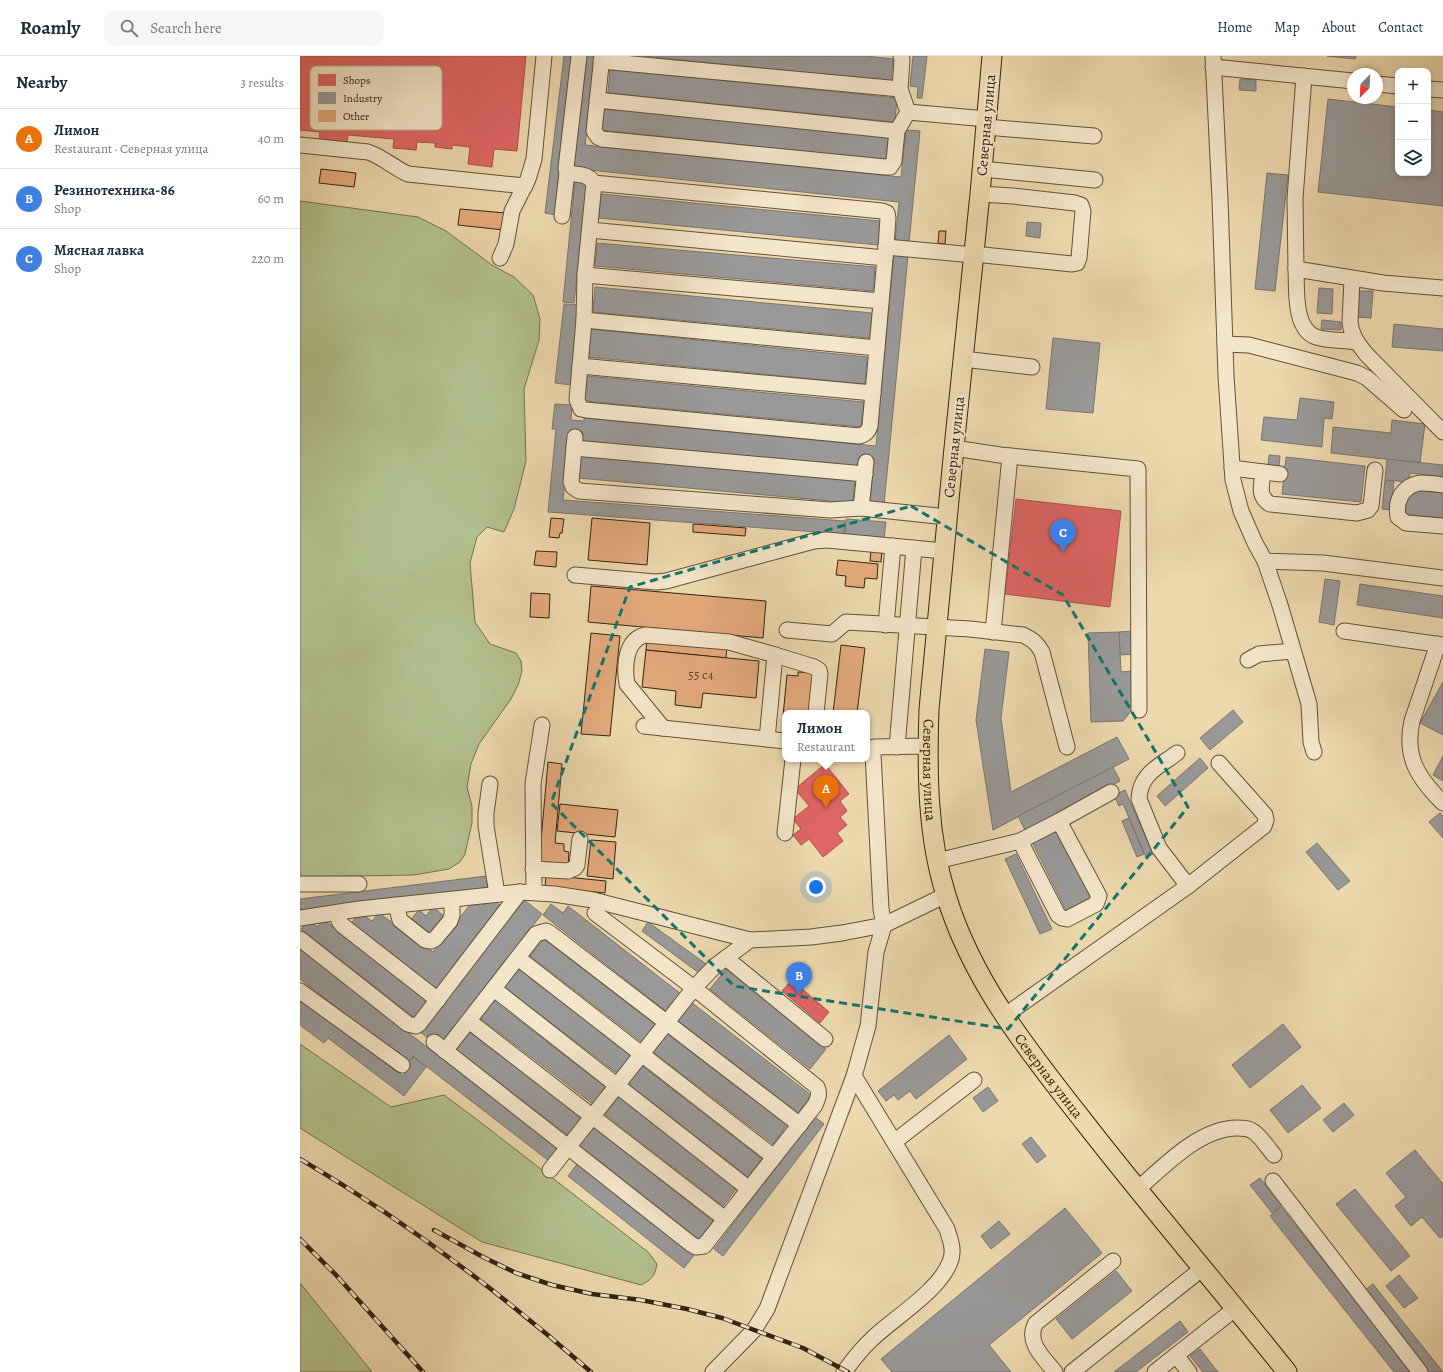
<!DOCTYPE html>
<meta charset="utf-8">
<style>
body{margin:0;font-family:Alegreya,serif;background:#f6f6f7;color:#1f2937}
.controls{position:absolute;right:12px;top:12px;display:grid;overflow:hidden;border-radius:8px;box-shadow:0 2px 6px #0003}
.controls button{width:36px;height:36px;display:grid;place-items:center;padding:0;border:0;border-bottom:1px solid #e0e1e3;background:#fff;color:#1f2937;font:20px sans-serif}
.compass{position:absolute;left:1047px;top:12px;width:36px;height:36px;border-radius:50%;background:#fff;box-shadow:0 2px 6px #0003;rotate:204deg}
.you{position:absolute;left:516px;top:831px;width:14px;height:14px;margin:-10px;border:3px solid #fff;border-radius:50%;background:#1a73e8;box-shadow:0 0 0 6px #1a73e833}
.badge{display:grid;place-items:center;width:26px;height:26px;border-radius:50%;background:#8f2418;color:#fff;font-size:13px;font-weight:700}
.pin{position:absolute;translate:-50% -33px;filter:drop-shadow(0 1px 2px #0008)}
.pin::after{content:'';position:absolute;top:21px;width:14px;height:12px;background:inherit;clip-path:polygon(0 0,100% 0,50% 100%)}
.popup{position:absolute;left:482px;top:654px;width:88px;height:52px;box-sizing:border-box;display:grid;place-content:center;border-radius:8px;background:#fff;filter:drop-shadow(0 1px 3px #0005);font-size:13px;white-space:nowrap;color:#747a83}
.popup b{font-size:15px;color:#1f2937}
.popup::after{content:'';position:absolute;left:50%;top:100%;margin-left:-8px;border:8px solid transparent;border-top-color:#fff}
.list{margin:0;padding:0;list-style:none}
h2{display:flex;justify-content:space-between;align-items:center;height:52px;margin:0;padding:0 16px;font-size:17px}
h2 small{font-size:13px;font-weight:400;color:#747a83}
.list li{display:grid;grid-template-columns:26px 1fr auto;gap:12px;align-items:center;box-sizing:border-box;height:60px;padding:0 16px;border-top:1px solid #e0e1e3}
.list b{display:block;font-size:15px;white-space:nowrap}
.list p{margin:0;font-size:13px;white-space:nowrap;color:#747a83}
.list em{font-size:13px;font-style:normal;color:#747a83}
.icon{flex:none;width:22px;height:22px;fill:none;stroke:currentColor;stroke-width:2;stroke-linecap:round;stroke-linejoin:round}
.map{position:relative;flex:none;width:1143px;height:1316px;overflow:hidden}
header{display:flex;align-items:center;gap:24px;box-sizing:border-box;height:56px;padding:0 20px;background:#fff;border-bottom:1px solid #e0e1e3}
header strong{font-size:19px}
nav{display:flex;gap:22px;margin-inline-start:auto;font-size:14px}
.search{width:280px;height:36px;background:#f6f6f7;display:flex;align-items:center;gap:10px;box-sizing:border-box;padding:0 14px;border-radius:12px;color:#747a83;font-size:15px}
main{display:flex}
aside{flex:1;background:#fff}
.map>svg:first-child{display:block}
.green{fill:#b3c08f;stroke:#737250}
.shops{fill:#e06666;stroke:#ac524d}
.industry{fill:#999;stroke:#7a7670}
.building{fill:#e4aa7c;stroke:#332412}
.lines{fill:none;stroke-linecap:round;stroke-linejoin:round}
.minor-casing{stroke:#625139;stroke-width:17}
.major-casing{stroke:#332412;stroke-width:21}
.minor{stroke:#f4e6ca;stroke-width:15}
.major{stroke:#eed9ae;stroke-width:19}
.rail-casing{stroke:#332412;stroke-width:4.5}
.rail{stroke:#f4e6ca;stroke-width:3;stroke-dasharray:9;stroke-linecap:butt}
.marked{fill:none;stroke:#0f766e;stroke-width:3;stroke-dasharray:8 5;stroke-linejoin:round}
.labels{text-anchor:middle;stroke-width:4;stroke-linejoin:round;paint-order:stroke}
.number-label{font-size:13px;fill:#5f462c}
.street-label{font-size:15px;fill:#332412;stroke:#f4e6ca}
.key{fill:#f4e6ca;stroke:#baac93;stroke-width:1}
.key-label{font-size:11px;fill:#332412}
</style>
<header>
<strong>Roamly</strong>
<div class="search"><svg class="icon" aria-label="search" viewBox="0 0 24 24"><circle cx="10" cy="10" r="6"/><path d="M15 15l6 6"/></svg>Search here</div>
<nav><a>Home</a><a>Map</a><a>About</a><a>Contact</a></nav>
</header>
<main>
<aside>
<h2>Nearby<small>3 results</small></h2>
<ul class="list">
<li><span class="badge" style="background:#e8710a">A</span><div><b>Лимон</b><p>Restaurant · Северная улица</p></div><em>40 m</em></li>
<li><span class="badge" style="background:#3f7fe0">B</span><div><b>Резинотехника-86</b><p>Shop</p></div><em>60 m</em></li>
<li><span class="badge" style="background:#3f7fe0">C</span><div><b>Мясная лавка</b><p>Shop</p></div><em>220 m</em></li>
</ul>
</aside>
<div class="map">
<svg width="1143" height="1316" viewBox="0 0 1143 1316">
<rect width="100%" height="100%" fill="#eed9ae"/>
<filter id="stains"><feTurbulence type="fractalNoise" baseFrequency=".005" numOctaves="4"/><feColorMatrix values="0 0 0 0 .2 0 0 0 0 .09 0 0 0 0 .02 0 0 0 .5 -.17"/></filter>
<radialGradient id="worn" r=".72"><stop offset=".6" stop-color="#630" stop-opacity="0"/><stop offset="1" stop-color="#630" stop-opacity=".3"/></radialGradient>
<g class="green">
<polygon points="0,145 118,161 146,175 192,209 214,221 233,239 240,263 239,284 224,333 226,405 214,453 204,476 187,471 177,481 170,507 175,566 190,588 216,597 221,605 222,615 218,629 211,643 179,688 171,708 167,731 172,750 172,767 165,798 160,806 149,813 114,819 0,821"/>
<path d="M0,988l91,63 53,-12 31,23 173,134 9,12c-2,11 -5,16 -16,21l-159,-43 -182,-114z"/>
<polygon points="0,1227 72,1316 0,1316"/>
</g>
<g class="shops">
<polygon points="0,0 226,0 217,95 194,93 192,111 168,108 170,91 152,89 152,93 135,91 135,87 117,86 116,94 93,92 94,83 48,79 47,86 19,83 20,76 0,74"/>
<polygon points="716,443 821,455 810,551 705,538"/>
<polygon points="525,708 549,738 540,745 547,755 540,761 547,769 537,777 543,785 523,801 509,783 501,789 493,779 501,773 493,763 509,750 495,733"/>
<polygon points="492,924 529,956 520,967 482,935"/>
</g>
<g class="industry">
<polygon points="264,0 276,0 256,159 245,157"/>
<polygon points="284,0 296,0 285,89 601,121 606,74 620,75 609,187 595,186 599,146 270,112"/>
<polygon points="343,0 566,0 593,3 591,25"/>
<polygon points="613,0 627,0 622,42 617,42 618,31 610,30"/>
<polygon points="1027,0 1056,0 1055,3"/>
<polygon points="310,13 597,42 595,66 308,37"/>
<polygon points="940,23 956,24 956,35 939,34"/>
<polygon points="1028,43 1098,51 1098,117 1128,117 1128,54 1143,56 1143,150 1018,136"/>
<polygon points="304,51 588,80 586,104 301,74"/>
<polygon points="967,117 988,119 975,235 955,233"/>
<polygon points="275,124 287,125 274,247 263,246"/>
<polygon points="301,138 580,165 578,189 299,162"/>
<polygon points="727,166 741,167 740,182 726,180"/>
<polygon points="297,187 575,211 573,235 295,210"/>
<polygon points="594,198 608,200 584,449 570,448 574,402 559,401 558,412 282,385 283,377 270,376 263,444 545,465 544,478 248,456 256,373 252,373 255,348 272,349 271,364 284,365 284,362 576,390"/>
<polygon points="295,231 572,257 570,282 293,256"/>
<polygon points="1019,232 1033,233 1032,258 1017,257"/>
<polygon points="1057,235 1073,235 1071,262 1056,261"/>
<polygon points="264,248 280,249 272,329 255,327"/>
<polygon points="1022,264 1041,266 1041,274 1021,273"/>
<polygon points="1094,268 1143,273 1143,295 1092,291"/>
<polygon points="289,273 567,301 565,328 287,301"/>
<polygon points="753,282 800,287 793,357 746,353"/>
<polygon points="287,320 564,346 561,371 284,345"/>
<polygon points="1000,342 1034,346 1032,363 1024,362 1022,391 961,384 964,361 997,364"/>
<polygon points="1092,364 1125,368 1120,407 1031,397 1033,371 1091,377"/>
<polygon points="280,398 555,423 553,447 278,422"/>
<polygon points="969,399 980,400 979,411 968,410"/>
<polygon points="986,401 1065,410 1061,446 982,438"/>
<polygon points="1087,403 1143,409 1143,421 1110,417 1109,426 1085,424"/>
<polygon points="1085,424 1094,425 1091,454 1082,453"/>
<polygon points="1114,434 1143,437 1143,462 1104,458 1105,445"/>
<polygon points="546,463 586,466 584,483 545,479"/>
<polygon points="1025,523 1040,525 1034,569 1019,566"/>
<polygon points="1060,528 1143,540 1143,562 1057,549"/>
<polygon points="832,575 832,598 820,599 819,576"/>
<polygon points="819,576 821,616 831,615 832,654 823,665 791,666 788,577"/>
<polygon points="685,593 709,596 701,662 711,736 817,681 829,703 693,774 676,664"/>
<polygon points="1143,626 1143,679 1120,667"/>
<polygon points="933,654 943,666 910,694 900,682"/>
<polygon points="1143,700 1143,725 1133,719"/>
<polygon points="900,702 908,712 865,750 857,740"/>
<polygon points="813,711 820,725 725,774 718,760"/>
<polygon points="825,734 853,798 846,801 823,748 819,750 814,739"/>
<polygon points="1140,757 1143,760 1143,782 1129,766"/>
<polygon points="829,762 844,798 837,801 822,765"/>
<polygon points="757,774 791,841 766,854 732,786"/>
<polygon points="1017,787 1050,825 1038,834 1006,796"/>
<polygon points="716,798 752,873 740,878 705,803"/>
<polygon points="186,820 188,834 0,856 0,843"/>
<polygon points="191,842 201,850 136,933 51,867 60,857 72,865 79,857 133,896 172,846 179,845 185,849"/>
<polygon points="223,843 242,858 144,984 135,976 129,983 120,976"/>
<polygon points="251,848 263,857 268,850 381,938 367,956 243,859"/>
<polygon points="133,851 144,860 130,878 111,863 119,854 126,860"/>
<polygon points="23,863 130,945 116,963 1,873 9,864 18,871"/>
<polygon points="348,866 406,908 399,917 342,875"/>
<polygon points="244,883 357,970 343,987 230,900"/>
<polygon points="0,893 259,1093 249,1105 113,1000 108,1006 0,923"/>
<polygon points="218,912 332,1000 318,1018 204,931"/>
<polygon points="426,913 526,993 510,1013 410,933"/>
<polygon points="0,941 103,1020 111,1008 109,1007 113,1001 126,1011 104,1040 28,982 24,987 0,969"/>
<polygon points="194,945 307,1032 294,1049 180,962"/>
<polygon points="391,946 511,1039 498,1057 377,964"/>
<polygon points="983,968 1001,991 950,1032 932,1009"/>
<polygon points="169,975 283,1063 270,1081 155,993"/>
<polygon points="366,977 487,1069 473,1088 352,995"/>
<polygon points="649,979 667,1003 616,1043 610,1035 598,1044 594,1039 586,1045 578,1035"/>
<polygon points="341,1009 462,1103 448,1121 327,1027"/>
<polygon points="1002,1029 1021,1052 988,1077 970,1054"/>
<polygon points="688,1031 698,1045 683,1056 673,1042"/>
<polygon points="317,1038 437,1132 423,1150 303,1057"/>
<polygon points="1044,1047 1054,1059 1033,1076 1023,1064"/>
<polygon points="515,1061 524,1068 423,1200 414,1193"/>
<polygon points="293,1071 413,1165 399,1183 279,1089"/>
<polygon points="731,1081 746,1100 737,1107 722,1088"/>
<polygon points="1115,1094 1143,1128 1143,1180 1140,1182 1122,1161 1111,1170 1095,1150 1106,1141 1086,1117"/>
<polygon points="277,1108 394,1199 384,1212 268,1120"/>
<polygon points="960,1122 982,1149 972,1157 950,1129"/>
<polygon points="1055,1133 1110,1200 1091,1215 1036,1148"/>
<polygon points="981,1151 1112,1316 1094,1316 970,1160"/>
<polygon points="765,1152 802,1197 689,1289 711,1316 592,1316 581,1303"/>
<polygon points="699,1165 710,1178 691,1193 681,1180"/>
<polygon points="816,1215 832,1235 772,1283 756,1263"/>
<polygon points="1099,1219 1118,1242 1104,1252 1086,1230"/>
<polygon points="1073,1228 1143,1316 1129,1316 1065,1234"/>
<polygon points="880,1265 888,1276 836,1316 814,1316"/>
<polygon points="900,1293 918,1316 903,1316 890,1300"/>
</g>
<g class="building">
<polygon points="21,113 56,117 54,131 19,127"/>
<polygon points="160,153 206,157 204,174 158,169"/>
<polygon points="639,175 646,175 645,188 638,187"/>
<polygon points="251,462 264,463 262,477 260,477 259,482 249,481"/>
<polygon points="292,462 350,467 347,509 288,504"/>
<polygon points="393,468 446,472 445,480 393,476"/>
<polygon points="571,493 582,494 581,506 570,505"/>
<polygon points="236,495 257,496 256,511 234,509"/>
<polygon points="538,504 578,508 577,523 565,522 564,532 545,530 546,520 536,519"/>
<polygon points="291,530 466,545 463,582 288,566"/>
<polygon points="231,537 250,538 249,562 230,561"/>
<polygon points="291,577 320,580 310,680 281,678"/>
<polygon points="347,583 427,591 426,602 346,594"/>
<polygon points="541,589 565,592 557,657 533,657"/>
<polygon points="346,594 459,605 456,642 403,637 401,652 375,649 376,635 342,631"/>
<polygon points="498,616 513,617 509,657 485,657 485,660 483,660 487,619 498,620"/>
<polygon points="248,706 262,708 255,787 264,788 264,795 269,796 268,810 239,807"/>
<polygon points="260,748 318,754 315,781 257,775"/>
<polygon points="291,784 316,786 313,823 287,820"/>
<polygon points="246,819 306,825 305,837 245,831"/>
</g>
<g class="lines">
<defs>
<g id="minor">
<polyline points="302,0 294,75 298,81 302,83 585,111 590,111 594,105 597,75 608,56"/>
<polyline points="601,0 602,4 600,33 608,56"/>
<polyline points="913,0 920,143 926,320 933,424 941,455 955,487 965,505 1023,507 1143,522"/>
<polyline points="301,5 600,33"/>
<polyline points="913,11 1053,25"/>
<polyline points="1004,20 995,143 996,213 1083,227 1143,232"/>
<polyline points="1077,28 1098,30"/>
<polyline points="1128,33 1143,34"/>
<polyline points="297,44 597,75"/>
<polyline points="608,56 687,63"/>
<polyline points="686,71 794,80"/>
<path d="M0,89l68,7c15,5 26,16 40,22l117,12"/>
<polyline points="682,113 795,124"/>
<polyline points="267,117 266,112 279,0"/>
<path d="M262,160l5,-43c12,2 20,0 27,10l-9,92 -1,45 -7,80 4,9 5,1 273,26c7,-2 9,-4 11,-10l16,-179 2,-29 -1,-5 -5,-2 -288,-28"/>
<polyline points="290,174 585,202"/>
<polyline points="586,191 674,199"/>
<polyline points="674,198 772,208 777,207 779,202 783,155 781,149 775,147 713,140 680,138"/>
<polyline points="200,202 206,188 212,155 228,123 234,103 244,0"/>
<path d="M996,213c1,18 -3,60 20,68 12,4 28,3 40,5"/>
<polyline points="285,219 581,245"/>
<path d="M1052,223l-2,43c1,14 9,23 17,33l76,77"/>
<polyline points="284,264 577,292"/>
<polyline points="925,288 949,289 1057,317 1067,322 1104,354"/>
<polyline points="663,303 732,311"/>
<polyline points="280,310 573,337"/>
<polyline points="275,381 271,426 273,431 279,435 530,454 561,452 647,461"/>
<polyline points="274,392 565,418"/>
<polyline points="654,392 700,399 838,413 839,654"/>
<polyline points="932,412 980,418"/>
<path d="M963,416c-1,13 -6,24 7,32l87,9 11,-3 3,-4 4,-36"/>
<path d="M1143,429c-7,-1 -15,-2 -22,-2 -5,0 -8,2 -12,4 -10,7 -13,18 -11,30l8,6 37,3"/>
<polyline points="561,452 566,406"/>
<polyline points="965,505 980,549 1009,648 1011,686 1014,696"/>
<polyline points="275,519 356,526 366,525 514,485 527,484 644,495"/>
<polyline points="586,569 593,490"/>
<path d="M487,574l45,4 14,-12 124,7 53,6c9,4 14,8 19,17l25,95"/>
<polyline points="1044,575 1143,589"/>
<polyline points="693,576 710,400"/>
<path d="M1138,588l-26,77c-8,36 6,57 31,82"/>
<polyline points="475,599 514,611 519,614 520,618 516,657"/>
<polyline points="948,604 959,598 993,595"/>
<polyline points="344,670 485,685"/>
<path d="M363,672l-36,-44c-3,-17 -2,-44 18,-49l84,7 46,13 -8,84"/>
<polyline points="597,691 614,492"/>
<path d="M877,697c-19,14 -37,21 -38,46l20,49 29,38"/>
<polyline points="190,728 186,757 186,770 197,838"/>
<polyline points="485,777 493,703"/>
<polyline points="720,785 758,859 762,862 767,863 796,848 799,840 759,765"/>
<polyline points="637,805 720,785 759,765 811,736"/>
<polyline points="233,813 268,815 275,812 277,809 280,783"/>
<polyline points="0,828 59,828"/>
<polyline points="234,836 233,728 242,669"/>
<polyline points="96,849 100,864 125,884 131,885 135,883 150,865 152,859 152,844"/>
<polyline points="38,857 39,865 42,869 138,944"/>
<polyline points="0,862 59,853 220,836"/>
<polyline points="0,883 108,968 116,970 119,968 220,836 254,838 293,844 450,884"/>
<polyline points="218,902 474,1101"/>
<polyline points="426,902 525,983"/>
<polyline points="194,933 449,1133"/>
<polyline points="0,935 102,1009"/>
<polyline points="704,960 888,830 964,770 966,764 965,759 919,707"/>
<polyline points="169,965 425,1163"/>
<path d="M134,986l134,105 123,97 5,3 8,-1 111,-141c3,-7 5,-11 2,-18l-123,-99 -99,-75"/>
<polyline points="145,995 236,878 246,875 250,877 500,1069"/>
<polyline points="594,1086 674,1024"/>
<polyline points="250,1114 394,932 415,910 450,884 511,881 542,877 584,869 581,853 573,698 574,691 627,690"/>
<polyline points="973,1125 1120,1316"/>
<path d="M838,1133c26,-23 62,-61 99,-61 6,0 12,0 17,4 8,6 14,16 20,23"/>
<polyline points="876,1299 889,1316"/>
<polyline points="413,1316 454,1274 467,1253 554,1020 568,970 576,896 584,869 646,839"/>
<path d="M544,1316c8,-11 17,-23 28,-33 23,-22 67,-48 78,-77 5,-12 0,-22 -3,-33l-93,-153"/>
<path d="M755,1316c-11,-14 -30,-30 -19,-49l77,-62"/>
<polyline points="772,1316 903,1212"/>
<polyline points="855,1316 936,1252"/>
</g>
<g id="major">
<path id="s1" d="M692,0l-12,138 -26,254 -25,261c-2,62 -2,126 17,186 26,87 84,158 139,228 66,85 136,166 202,249"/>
</g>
</defs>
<use href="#minor" class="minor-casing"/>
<use href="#major" class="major-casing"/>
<use href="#minor" class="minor"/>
<use href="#major" class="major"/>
<defs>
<g id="rail">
<path d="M0,1103c104,61 200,133 291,213"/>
<polyline points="134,1174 183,1201 216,1217 252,1229 292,1238 341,1244 387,1253 422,1262 503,1292 548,1316"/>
<polyline points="0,1183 36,1219 123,1316"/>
</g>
</defs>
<use href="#rail" class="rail-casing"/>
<use href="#rail" class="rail"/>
</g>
<path class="marked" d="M611,450l152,89 125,212 -180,222 -274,-43 -183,-183 79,-216z"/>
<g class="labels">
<g class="number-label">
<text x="401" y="623">55 с4</text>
</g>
<g class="street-label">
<text transform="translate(686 69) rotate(-85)" y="5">Северная улица</text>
<text transform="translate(654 391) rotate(-84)" y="5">Северная улица</text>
<text dy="5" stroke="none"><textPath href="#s1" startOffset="717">Северная улица</textPath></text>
<text dy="5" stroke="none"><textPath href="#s1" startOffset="1053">Северная улица</textPath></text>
</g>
</g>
<rect x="10" y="10" width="132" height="64" rx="6" class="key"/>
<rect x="18" y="18" width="18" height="12" fill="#e06666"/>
<rect x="18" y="36" width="18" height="12" fill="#999"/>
<rect x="18" y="54" width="18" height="12" fill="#e4aa7c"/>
<g class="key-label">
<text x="43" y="28">Shops</text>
<text x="43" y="46">Industry</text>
<text x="43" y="64">Other</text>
</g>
<rect width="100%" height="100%" filter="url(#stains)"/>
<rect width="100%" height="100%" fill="url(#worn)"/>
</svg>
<div class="controls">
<button>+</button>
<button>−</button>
<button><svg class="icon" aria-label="layers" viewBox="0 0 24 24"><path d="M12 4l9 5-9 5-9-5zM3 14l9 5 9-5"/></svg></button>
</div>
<svg class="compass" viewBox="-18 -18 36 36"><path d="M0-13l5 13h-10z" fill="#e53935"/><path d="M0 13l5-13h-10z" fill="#747a83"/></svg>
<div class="you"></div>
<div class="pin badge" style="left:526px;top:752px;background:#e8710a">A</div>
<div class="popup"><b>Лимон</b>Restaurant</div>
<div class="pin badge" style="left:499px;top:939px;background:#3f7fe0">B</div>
<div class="pin badge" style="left:763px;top:496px;background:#3f7fe0">C</div>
</div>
</main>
